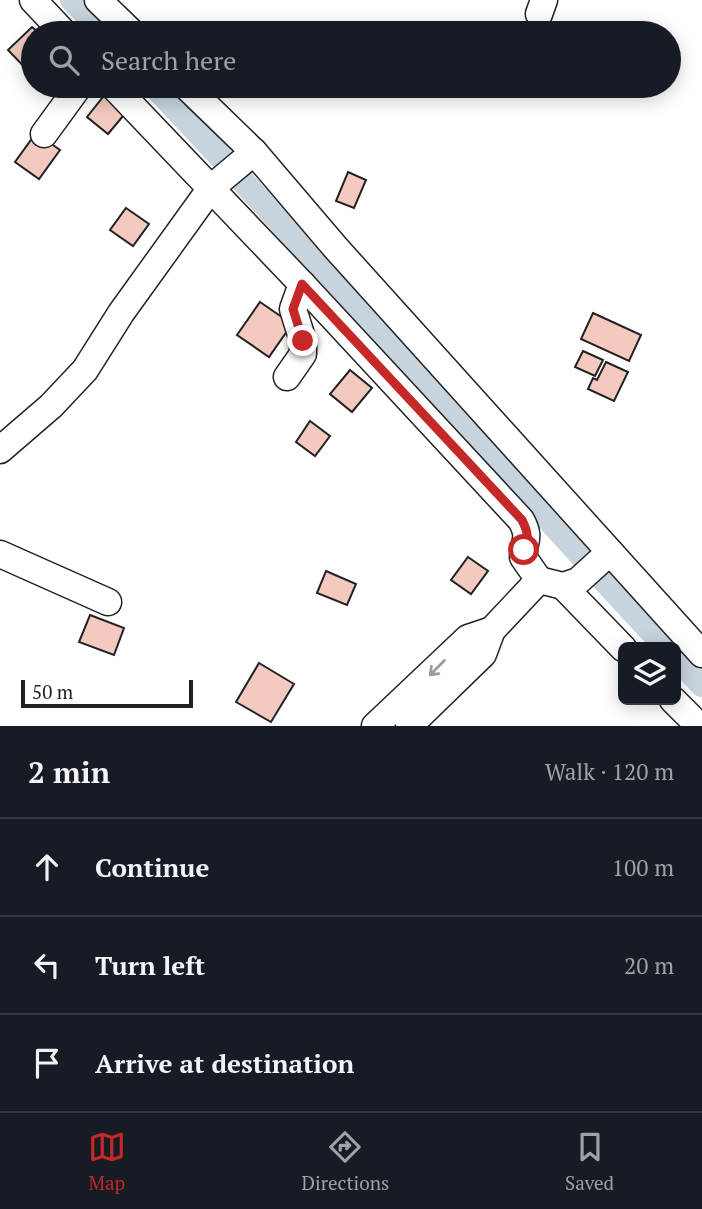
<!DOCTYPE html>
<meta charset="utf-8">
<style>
body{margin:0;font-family:"PT Serif",serif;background:#242831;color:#f1f3f6}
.controls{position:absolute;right:21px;bottom:21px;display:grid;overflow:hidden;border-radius:10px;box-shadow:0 4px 18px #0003}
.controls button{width:63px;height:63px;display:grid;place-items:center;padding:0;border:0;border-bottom:2px solid #363941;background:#171b24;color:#f1f3f6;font:35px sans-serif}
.scale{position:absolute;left:21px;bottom:18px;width:172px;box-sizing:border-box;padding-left:7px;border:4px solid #222;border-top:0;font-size:19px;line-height:24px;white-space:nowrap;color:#222;-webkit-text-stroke:5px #fff;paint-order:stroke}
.stop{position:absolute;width:21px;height:21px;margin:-16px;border:5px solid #c62828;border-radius:50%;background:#fff}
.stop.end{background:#c62828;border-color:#fff;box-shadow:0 2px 7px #0008}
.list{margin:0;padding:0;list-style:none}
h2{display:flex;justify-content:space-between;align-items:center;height:91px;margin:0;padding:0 28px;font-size:30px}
h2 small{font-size:23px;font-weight:400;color:#9ea1a6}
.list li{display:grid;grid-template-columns:46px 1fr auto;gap:21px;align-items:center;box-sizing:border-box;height:98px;padding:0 28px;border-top:2px solid #363941}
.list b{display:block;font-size:26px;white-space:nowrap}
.list em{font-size:23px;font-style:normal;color:#9ea1a6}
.icon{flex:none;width:38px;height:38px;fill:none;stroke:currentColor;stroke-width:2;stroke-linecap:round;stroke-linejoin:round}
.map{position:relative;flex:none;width:702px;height:726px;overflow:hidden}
.search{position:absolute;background:#171b24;box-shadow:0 4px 18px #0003;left:21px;right:21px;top:21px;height:77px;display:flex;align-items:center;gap:18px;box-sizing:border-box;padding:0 24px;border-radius:38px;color:#9ea1a6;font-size:26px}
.sheet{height:385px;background:#171b24}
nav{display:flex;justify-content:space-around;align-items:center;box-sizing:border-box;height:98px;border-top:2px solid #363941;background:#171b24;font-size:19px;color:#9ea1a6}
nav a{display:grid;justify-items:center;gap:4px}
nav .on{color:#c62828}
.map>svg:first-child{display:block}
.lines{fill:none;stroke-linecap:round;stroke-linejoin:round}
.canal{stroke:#c7d3dd;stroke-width:24}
.building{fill:#f3c9c0;stroke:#222;stroke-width:2}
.minor-casing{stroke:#222;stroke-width:29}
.minor{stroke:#fff;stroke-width:26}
.oneway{stroke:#9c9c9c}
.route{stroke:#c62828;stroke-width:9}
</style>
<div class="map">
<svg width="702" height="726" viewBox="0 0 702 726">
<rect width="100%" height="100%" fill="#fff"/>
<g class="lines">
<g class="canal">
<polyline points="72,0 104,33"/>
<path d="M154,86c174,183 338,377 512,561"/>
<polyline points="676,657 702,685"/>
</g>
</g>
<g class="building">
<polygon points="32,27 39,33 33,33 33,71 31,74 8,50"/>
<polygon points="107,92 128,110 108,134 87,117"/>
<polygon points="36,133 60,150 39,179 15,162"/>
<polygon points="348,172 366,180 354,208 336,201"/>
<polygon points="126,208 149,224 133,246 110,230"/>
<polygon points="260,302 292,324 269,357 237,335"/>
<polygon points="593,313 641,335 629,361 581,339"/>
<polygon points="583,351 603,360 595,376 575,367"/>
<polygon points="606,362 628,372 614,401 588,389 593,378 597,380"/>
<polygon points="350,370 372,388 352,412 330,394"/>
<polygon points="310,421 330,436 315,456 296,442"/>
<polygon points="468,557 488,571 471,594 451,580"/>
<polygon points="326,571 356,584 347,605 317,593"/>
<polygon points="90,615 124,628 114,655 79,642"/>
<polygon points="259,663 294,684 271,722 236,702"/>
</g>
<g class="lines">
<defs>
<g id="minor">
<polyline points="33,0 64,33"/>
<polyline points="98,0 132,33"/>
<polyline points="539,14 544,0"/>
<path d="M113,86l189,198 219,236c10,18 3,20 2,37l16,23"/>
<polyline points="186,86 254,152 335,247 702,654"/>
<polyline points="44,134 79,86"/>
<polyline points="287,377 303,354 303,341 293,309 302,284"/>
<polyline points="0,450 51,406 85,370 121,313 211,188 254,152"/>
<polyline points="0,554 108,602"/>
<polyline points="563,586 623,648"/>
<polyline points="673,700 699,726"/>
<polyline points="375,726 468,638 492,630"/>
<polyline points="409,726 483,654 492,630 539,580 563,586 578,581 610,552"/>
</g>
</defs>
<use href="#minor" class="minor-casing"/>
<use href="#minor" class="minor"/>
</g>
<defs><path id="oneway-shaft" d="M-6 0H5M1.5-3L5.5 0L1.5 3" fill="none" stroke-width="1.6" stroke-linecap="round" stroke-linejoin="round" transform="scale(1.75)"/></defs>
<use class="oneway" href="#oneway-shaft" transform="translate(437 668) rotate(135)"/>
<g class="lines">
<path class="route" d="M303,341l-10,-32 9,-25 220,236c6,12 7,18 2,30"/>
</g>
</svg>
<div class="controls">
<button><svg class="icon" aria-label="layers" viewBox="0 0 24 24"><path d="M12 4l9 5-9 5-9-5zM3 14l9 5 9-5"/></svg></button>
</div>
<div class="scale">50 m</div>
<div class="stop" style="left:524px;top:550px"></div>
<div class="stop end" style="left:303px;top:341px"></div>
<div class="search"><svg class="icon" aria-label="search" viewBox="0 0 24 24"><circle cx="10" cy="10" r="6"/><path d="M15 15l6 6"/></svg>Search here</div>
</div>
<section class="sheet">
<h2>2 min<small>Walk · 120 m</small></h2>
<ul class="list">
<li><svg class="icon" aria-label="ahead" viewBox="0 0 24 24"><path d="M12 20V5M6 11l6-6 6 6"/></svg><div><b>Continue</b></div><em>100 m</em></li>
<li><svg class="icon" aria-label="left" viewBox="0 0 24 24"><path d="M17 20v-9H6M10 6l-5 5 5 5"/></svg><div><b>Turn left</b></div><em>20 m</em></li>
<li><svg class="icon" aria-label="arrive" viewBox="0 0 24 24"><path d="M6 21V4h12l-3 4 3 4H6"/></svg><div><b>Arrive at destination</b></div></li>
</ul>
</section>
<nav>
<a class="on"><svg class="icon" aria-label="map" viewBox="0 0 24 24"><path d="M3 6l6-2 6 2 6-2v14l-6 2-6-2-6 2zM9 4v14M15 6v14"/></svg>Map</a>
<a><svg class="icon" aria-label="directions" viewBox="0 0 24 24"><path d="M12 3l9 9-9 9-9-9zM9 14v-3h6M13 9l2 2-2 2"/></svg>Directions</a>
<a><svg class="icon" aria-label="saved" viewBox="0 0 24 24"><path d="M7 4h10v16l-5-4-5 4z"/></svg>Saved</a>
</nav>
